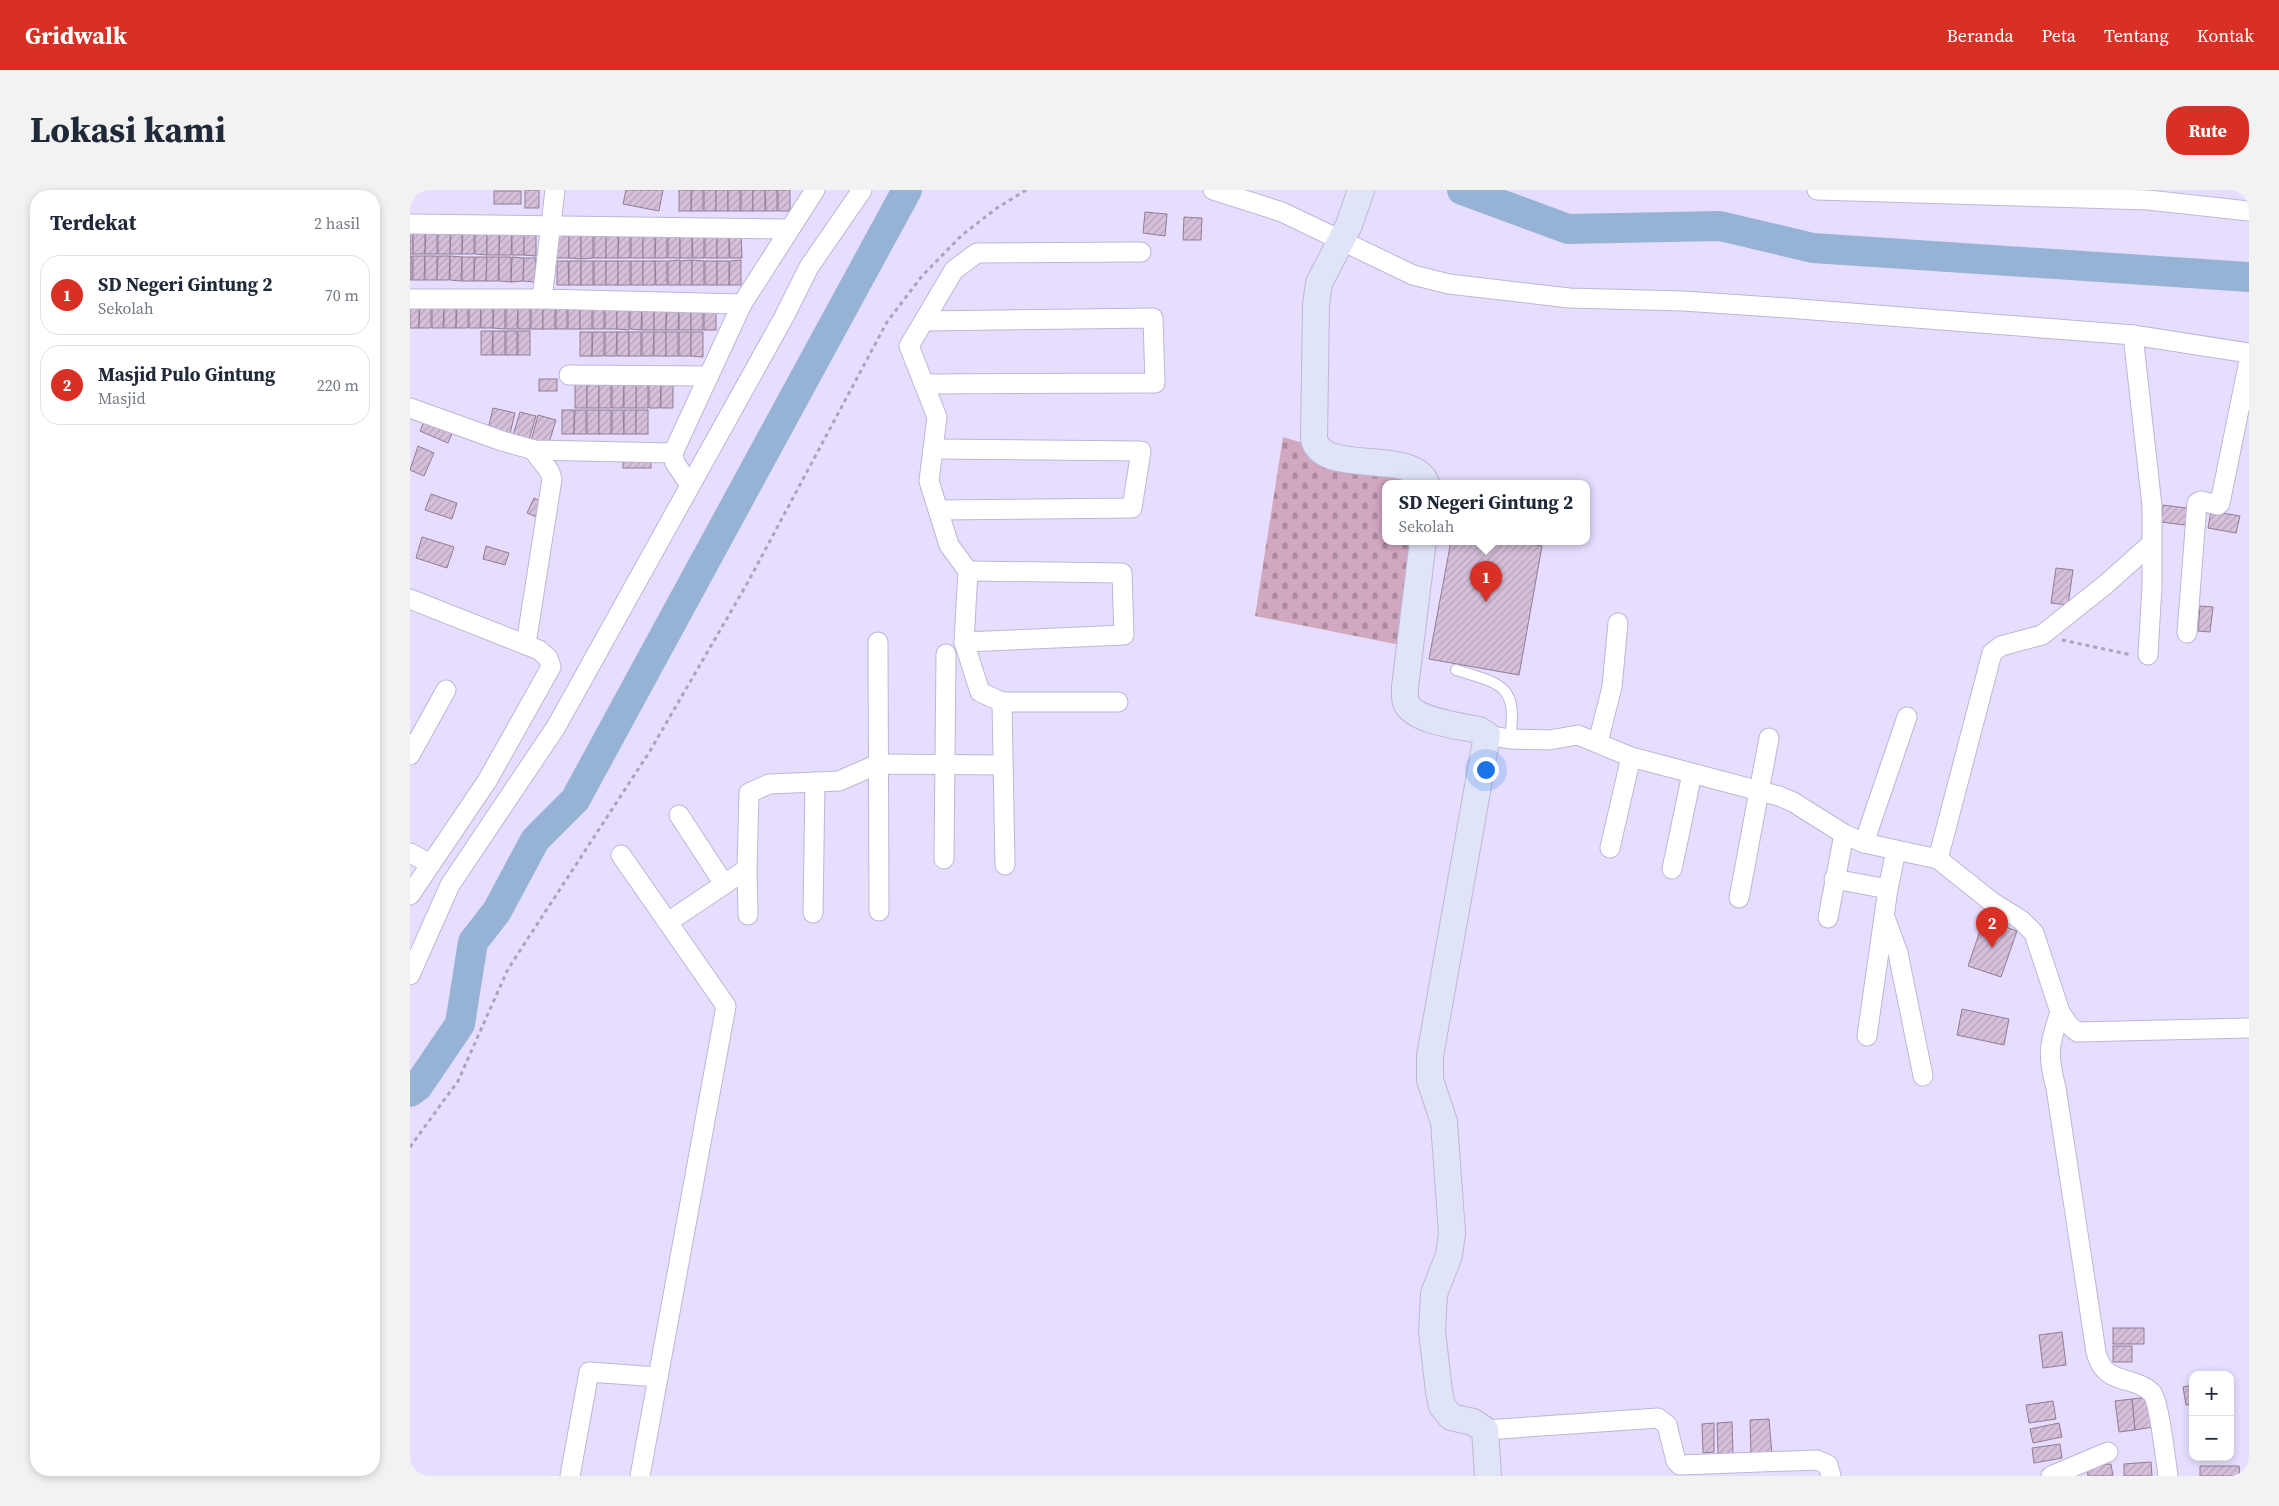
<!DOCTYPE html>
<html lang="id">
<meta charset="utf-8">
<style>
body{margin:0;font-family:"Source Serif 4",serif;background:#f2f2f3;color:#1f2937}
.controls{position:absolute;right:15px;bottom:15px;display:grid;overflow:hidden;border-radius:10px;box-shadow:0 2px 8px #0003}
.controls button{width:45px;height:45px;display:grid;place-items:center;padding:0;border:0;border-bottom:1px solid #e0e1e3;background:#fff;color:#1f2937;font:25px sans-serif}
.you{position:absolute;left:1075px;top:579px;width:18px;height:18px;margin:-12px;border:4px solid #fff;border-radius:50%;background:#1a73e8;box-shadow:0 0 0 8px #1a73e833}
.badge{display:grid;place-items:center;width:32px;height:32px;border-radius:50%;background:#d93025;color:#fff;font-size:16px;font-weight:700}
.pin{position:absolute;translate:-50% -41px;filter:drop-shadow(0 1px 2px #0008)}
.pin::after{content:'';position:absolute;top:26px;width:18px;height:15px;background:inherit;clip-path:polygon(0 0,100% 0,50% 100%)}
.popup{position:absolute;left:972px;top:290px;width:208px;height:65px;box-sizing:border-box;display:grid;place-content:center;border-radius:10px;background:#fff;filter:drop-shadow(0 1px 4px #0005);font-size:16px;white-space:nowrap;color:#747a83}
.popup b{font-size:19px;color:#1f2937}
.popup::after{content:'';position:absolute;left:50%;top:100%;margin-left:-10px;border:10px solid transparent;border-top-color:#fff}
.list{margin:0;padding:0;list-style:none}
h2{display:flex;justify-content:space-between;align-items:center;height:65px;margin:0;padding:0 20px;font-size:21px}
h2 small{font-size:16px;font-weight:400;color:#747a83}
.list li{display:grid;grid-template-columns:32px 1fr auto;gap:15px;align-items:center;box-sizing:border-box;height:80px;margin:0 10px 10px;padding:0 10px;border:1px solid #e0e1e3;border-radius:20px}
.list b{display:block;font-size:19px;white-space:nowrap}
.list p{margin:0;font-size:16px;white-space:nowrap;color:#747a83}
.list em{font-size:16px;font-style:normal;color:#747a83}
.map{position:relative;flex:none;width:1839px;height:1286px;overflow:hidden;border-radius:20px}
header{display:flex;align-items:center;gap:30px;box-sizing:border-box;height:70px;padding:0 25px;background:#d93025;color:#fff}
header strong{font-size:24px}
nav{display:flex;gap:28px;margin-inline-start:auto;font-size:18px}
.intro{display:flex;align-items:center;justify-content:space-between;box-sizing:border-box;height:120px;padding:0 30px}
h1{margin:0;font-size:35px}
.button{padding:12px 22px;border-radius:20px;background:#d93025;color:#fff;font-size:18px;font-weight:700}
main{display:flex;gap:30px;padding:0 30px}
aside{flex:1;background:#fff;border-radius:20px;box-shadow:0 2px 8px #0003}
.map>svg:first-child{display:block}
.cemetery{fill:url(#cemetery-stones)}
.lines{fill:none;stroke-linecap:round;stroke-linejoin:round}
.river{stroke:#96b3d6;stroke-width:30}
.building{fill:url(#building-hatch);stroke:#917c95}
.lane-casing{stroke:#beb6d5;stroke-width:12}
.street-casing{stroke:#beb6d5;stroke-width:21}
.secondary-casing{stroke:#beb6d5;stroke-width:28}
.path{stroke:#aaa3bd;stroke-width:3;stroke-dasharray:4 4;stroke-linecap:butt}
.lane{stroke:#fff;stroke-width:10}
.street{stroke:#fff;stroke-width:19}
.secondary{stroke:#e0e4f9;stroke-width:26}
</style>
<header>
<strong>Gridwalk</strong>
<nav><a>Beranda</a><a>Peta</a><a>Tentang</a><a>Kontak</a></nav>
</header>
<div class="intro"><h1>Lokasi kami</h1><a class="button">Rute</a></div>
<main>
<aside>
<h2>Terdekat<small>2 hasil</small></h2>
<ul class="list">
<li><span class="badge">1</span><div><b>SD Negeri Gintung 2</b><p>Sekolah</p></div><em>70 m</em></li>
<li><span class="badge">2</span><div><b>Masjid Pulo Gintung</b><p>Masjid</p></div><em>220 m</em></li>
</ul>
</aside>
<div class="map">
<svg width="1839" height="1286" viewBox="0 0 1839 1286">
<defs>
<pattern id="cemetery-stones" width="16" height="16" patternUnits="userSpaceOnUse" patternTransform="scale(1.25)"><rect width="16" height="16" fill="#d2a8c1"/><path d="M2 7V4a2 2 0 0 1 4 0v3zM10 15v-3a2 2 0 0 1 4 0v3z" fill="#ab899e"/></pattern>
<pattern id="building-hatch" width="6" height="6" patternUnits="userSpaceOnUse" patternTransform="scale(1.25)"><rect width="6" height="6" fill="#d5bfda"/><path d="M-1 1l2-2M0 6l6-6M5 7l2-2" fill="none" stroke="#b7a4bc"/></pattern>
</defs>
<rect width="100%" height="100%" fill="#e7deff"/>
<polygon class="cemetery" points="873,247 1024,292 976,293 976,351 1022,351 1005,458 845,426"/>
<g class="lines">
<g class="river">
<polyline points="1052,0 1158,39 1310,36 1403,58 1839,87"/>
<polyline points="0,902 8,896 50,834 63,752 87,721 125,650 165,610 497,0"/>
</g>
</g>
<g class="building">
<rect x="115" y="0" width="14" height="18"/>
<polygon points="216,0 253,0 249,21 213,14"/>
<rect x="269" y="0" width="12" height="21"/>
<polygon points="282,0 293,0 293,21 281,21"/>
<rect x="294" y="0" width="12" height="21"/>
<rect x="306" y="0" width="12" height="21"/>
<rect x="318" y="0" width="12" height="21"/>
<rect x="331" y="0" width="12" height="21"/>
<rect x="343" y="0" width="12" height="21"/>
<polygon points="355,0 367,0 367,21 356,21"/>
<rect x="368" y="0" width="12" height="21"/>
<rect x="84" y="1" width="27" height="13"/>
<polygon points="735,22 757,24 755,46 733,43"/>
<polygon points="774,27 792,28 791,50 773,50"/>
<rect x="0" y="39" width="3" height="25"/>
<polygon points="3,39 15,40 15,64 3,64"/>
<polygon points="16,40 27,40 27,64 15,64"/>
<rect x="28" y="40" width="12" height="24"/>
<polygon points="41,40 52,40 52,64 40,64"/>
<polygon points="53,40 64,40 64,64 52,64"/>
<polygon points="65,40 77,41 77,65 65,64"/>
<rect x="77" y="41" width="12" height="24"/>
<polygon points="90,41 102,41 101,65 89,65"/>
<rect x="102" y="41" width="12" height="24"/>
<polygon points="114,41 126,41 126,66 114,65"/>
<rect x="147" y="44" width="12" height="24"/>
<polygon points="159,44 171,44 171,69 159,68"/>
<polygon points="171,44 183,44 183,68 171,69"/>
<rect x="184" y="44" width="12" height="24"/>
<rect x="196" y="44" width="12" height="24"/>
<polygon points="209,44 220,44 220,68 208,68"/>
<rect x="221" y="44" width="12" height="24"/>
<rect x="233" y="44" width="12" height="24"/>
<polygon points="246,44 257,44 257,68 245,68"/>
<rect x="258" y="44" width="12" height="24"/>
<rect x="270" y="44" width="12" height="24"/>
<polygon points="282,44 294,44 294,68 283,68"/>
<rect x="295" y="44" width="12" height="24"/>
<rect x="307" y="44" width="12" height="24"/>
<polygon points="319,44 331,44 332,68 320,68"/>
<rect x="0" y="66" width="2" height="24"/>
<polygon points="3,66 15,66 14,90 3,90"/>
<rect x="15" y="66" width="12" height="24"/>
<polygon points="28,66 40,66 39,90 27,90"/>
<polygon points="40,66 52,67 51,91 40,90"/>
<rect x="52" y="67" width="12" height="24"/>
<polygon points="65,67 77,67 76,91 64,91"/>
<polygon points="77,67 89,67 88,91 76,91"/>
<polygon points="89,67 101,67 101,92 89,91"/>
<polygon points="102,67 114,68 113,91 101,92"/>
<polygon points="114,68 126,68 125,92 113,91"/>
<polygon points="270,70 270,95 258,95 258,71"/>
<polygon points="282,70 282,95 270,95 270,71"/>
<polygon points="282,70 294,71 294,95 282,95"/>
<polygon points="331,70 331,95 319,95 320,71"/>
<polygon points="147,71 158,71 159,95 147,95"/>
<rect x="159" y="71" width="12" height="24"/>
<rect x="171" y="71" width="12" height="24"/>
<rect x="184" y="71" width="12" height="24"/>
<rect x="196" y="71" width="12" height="24"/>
<rect x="208" y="71" width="12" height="24"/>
<rect x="221" y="71" width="12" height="24"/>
<rect x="233" y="71" width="12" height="24"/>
<polygon points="245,71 257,71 257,95 246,95"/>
<rect x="295" y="71" width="12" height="24"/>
<rect x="307" y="71" width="12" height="24"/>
<rect x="0" y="114" width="9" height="24"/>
<polygon points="10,114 21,114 21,138 9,138"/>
<polygon points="22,114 34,114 33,138 22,138"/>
<rect x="34" y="114" width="12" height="24"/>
<polygon points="47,114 58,114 58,138 46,138"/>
<polygon points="59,114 71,114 70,138 59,138"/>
<rect x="71" y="114" width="12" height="24"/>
<polygon points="84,114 95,114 95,139 83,138"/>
<polygon points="96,114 108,115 107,139 96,139"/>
<rect x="108" y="115" width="12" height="24"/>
<rect x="121" y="115" width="12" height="24"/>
<rect x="133" y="115" width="12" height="24"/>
<rect x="146" y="115" width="11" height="24"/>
<rect x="158" y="115" width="12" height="24"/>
<rect x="170" y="115" width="12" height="24"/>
<rect x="183" y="115" width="11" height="24"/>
<rect x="195" y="115" width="12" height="24"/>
<polygon points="207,115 219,115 219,140 207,139"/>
<polygon points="220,115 232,116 231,140 220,139"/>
<rect x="232" y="116" width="12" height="24"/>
<rect x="244" y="116" width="12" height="24"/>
<polygon points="257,116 269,116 268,140 256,140"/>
<rect x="269" y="116" width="12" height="24"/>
<rect x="281" y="116" width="12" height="24"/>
<rect x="294" y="116" width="12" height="24"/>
<polygon points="71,141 83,141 82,165 71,165"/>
<rect x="83" y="141" width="12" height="24"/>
<rect x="96" y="141" width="11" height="24"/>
<rect x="108" y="141" width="12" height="24"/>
<rect x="170" y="142" width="12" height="24"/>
<polygon points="183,142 194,142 194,166 182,166"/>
<polygon points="195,142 207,142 206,166 195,166"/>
<rect x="207" y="142" width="12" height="24"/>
<rect x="219" y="142" width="12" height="24"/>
<polygon points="232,142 244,142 243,166 232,166"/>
<rect x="244" y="142" width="12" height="24"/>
<rect x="256" y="142" width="12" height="24"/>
<rect x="269" y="142" width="12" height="24"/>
<polygon points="281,142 293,142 293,167 281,166"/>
<rect x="129" y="189" width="18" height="12"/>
<polygon points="238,193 238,218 226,218 226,194"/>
<polygon points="239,193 251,194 250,218 239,218"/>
<polygon points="251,193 263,194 263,218 251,218"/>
<rect x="165" y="194" width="12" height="24"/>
<rect x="177" y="194" width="12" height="24"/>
<rect x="189" y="194" width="12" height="24"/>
<polygon points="202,194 214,194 213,218 202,218"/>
<rect x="214" y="194" width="12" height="24"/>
<polygon points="83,218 105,223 100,244 78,239"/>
<rect x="152" y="220" width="12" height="24"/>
<polygon points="165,220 176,220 176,244 164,244"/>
<rect x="177" y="220" width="12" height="24"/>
<rect x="189" y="220" width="12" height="24"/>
<polygon points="202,220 213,220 214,244 202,244"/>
<rect x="214" y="220" width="12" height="24"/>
<rect x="226" y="220" width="12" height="24"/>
<polygon points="110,222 126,226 119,250 103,245"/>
<polygon points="128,225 146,230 138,256 121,251"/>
<polygon points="16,227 44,239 38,253 10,241"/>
<polygon points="8,256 24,263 14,286 0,280"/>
<rect x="213" y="265" width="28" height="13"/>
<polygon points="21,304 47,313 42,329 15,320"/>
<polygon points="124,308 136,314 129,328 117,323"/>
<polygon points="1753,315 1784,319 1782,336 1751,332"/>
<polygon points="1801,321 1830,326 1826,343 1798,338"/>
<polygon points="12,347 44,357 37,378 6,368"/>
<polygon points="1041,351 1106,351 1132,356 1109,485 1019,469"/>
<polygon points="76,356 99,363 95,375 73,369"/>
<polygon points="1646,378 1663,380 1658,415 1641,413"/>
<polygon points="1790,416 1803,417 1800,442 1788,441"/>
<polygon points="1574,729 1607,741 1591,787 1558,776"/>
<polygon points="1552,819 1599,829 1594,855 1547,845"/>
<rect x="1703" y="1138" width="31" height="16"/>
<polygon points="1652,1142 1656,1175 1633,1178 1629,1145"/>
<rect x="1703" y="1156" width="19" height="16"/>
<polygon points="1783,1195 1783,1214 1776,1215 1773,1197"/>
<polygon points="1739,1207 1743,1237 1725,1240 1722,1209"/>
<polygon points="1722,1209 1725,1240 1709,1242 1705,1211"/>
<polygon points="1643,1211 1646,1229 1619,1233 1616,1215"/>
<polygon points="1359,1229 1362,1265 1341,1266 1340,1230"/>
<polygon points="1322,1232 1323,1264 1308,1264 1307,1233"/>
<polygon points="1304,1233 1304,1262 1293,1263 1292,1234"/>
<polygon points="1649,1233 1652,1247 1623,1253 1620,1239"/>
<polygon points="1650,1254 1652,1268 1624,1273 1622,1258"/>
<polygon points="1741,1272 1742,1286 1714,1286 1714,1274"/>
<polygon points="1701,1274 1703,1286 1678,1286 1677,1276"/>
<polygon points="1790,1276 1829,1276 1830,1286 1790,1286"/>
</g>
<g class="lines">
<defs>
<path id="lane" d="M1046,480c46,14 62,15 54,69"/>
<g id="street">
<polyline points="145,0 132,109 332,114 263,263 265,273 280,295"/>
<polyline points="803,0 872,22 1003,85 1039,94 1159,108 1273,111 1377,118 1723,145 1839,163"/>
<polyline points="1407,0 1738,10 1839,21"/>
<polyline points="0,34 379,39"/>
<polyline points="0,109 132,109"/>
<polyline points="332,114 405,0"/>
<polyline points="1723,145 1742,316 1742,396 1738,465"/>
<polyline points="159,185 299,186"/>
<polyline points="514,194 745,193 743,128 514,131"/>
<polyline points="0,218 92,251 124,260 263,263"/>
<polyline points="523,259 731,261 722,318 528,320"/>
<polyline points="0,409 129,460 138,468 141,477 77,591 0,705"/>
<polyline points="1777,443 1787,313 1791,311 1808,315 1810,313 1839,171"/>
<polyline points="468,452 469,721"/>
<polyline points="554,452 714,445 712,383 558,381"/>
<path d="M116,454l26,-165c-2,-12 -13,-18 -18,-29"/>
<polyline points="592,512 708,512"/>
<polyline points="1077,545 1100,549 1139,550 1168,545 1221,567 1369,606 1383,612 1434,644 1454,653 1528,669 1582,712 1611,730 1624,743 1650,822 1658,834 1667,842 1839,838"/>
<polyline points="1188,552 1202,497 1208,433"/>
<polyline points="0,565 36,500"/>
<polyline points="269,625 314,694"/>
<polyline points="1454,653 1497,527"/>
<polyline points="1200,658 1221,567"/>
<polyline points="0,663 21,674"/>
<polyline points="211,665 316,816 230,1286"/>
<polyline points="534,669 536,464"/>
<polyline points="1528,669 1582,463 1591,456 1632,445 1695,395 1741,354"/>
<polyline points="595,675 592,512 570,502 554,452 558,381 539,355 519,291 527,227 499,156 544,80 567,63 731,62"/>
<polyline points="337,679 338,725"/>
<polyline points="1262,679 1282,584"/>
<polyline points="1424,689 1478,699"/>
<polyline points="1329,708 1359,548"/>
<polyline points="403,723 405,592"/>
<polyline points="1418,728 1434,644"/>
<polyline points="1476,730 1488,763 1513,886"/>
<polyline points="258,732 337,679 339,603 359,594 429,591 468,574 593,575"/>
<polyline points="0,785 40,695 146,537 374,127 399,77 452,0"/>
<path d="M1650,822c-11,33 -13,42 -4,76l40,264c8,35 37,22 56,41 7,8 14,69 16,83"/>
<polyline points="1457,846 1478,699 1486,661"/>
<polyline points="1075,1240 1248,1228 1257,1235 1266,1271 1270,1275 1407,1270 1418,1275 1421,1286"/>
<polyline points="160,1286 179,1182 248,1187"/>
<polyline points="1641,1286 1698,1262"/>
</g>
<g id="secondary">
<path d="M951,0l-12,35 -30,58 -3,22 -2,135c11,36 98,8 112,43"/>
<path d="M1013,351l-18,146c0,7 -1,14 3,19 12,16 52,20 71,24l8,5 -57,321v24l14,42 8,111 -3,22 -15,39 -2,37 7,61 3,14 9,11 22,5 12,8 3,46"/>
</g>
</defs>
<use href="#lane" class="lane-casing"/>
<use href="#street" class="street-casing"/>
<use href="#secondary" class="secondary-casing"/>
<g class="path">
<polyline points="1652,450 1722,465"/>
<polyline points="0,957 48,891 98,779 240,561 338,392 477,132 512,86 552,45 587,18 616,0"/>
</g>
<use href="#lane" class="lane"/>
<use href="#street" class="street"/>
<use href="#secondary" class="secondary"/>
</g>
</svg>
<div class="controls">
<button>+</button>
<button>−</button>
</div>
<div class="you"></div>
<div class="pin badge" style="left:1076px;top:412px">1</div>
<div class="popup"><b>SD Negeri Gintung 2</b>Sekolah</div>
<div class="pin badge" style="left:1582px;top:758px">2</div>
</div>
</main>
